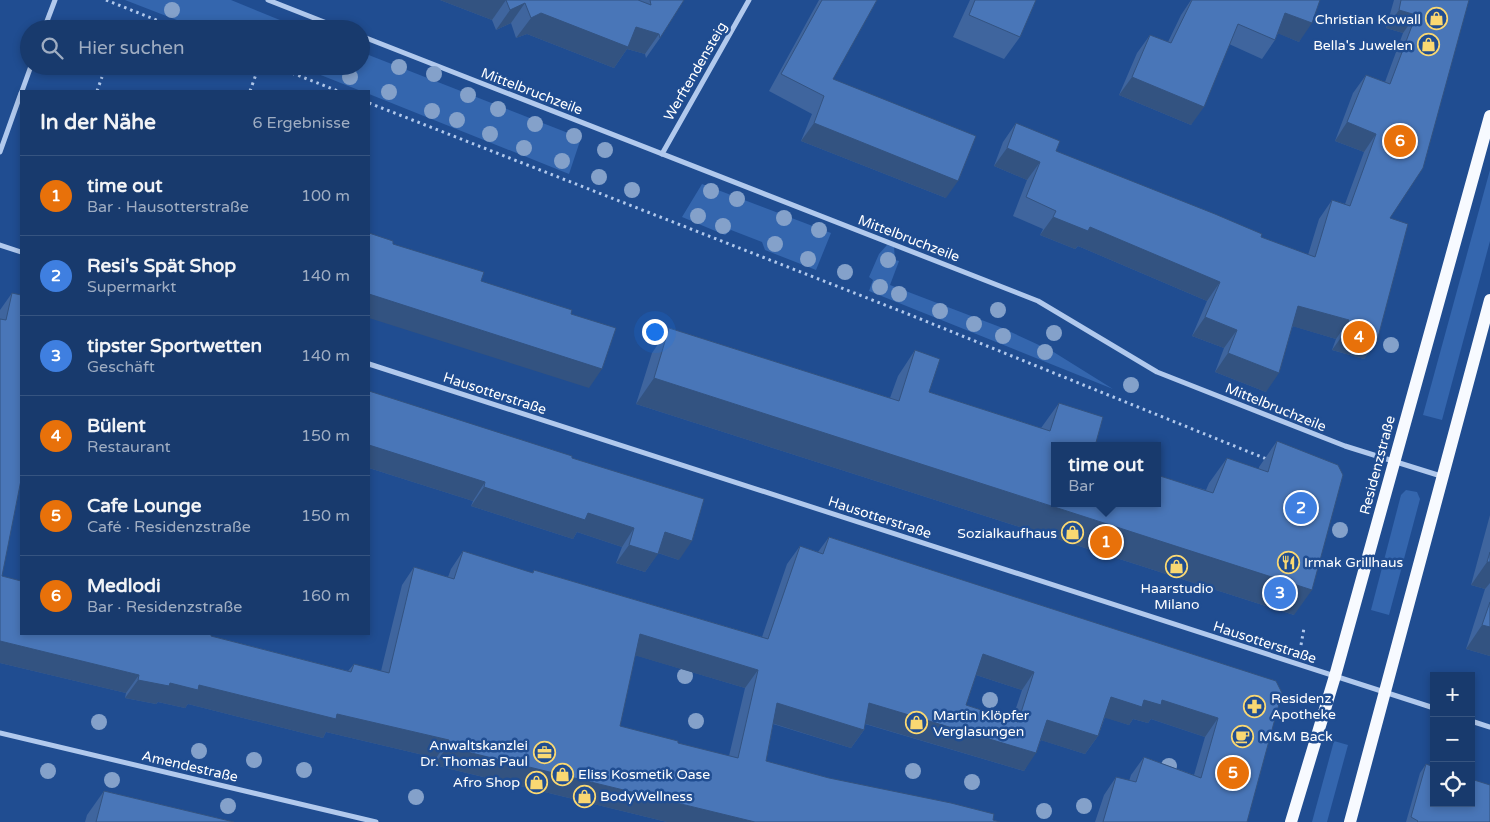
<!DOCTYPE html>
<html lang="de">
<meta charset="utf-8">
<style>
body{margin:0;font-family:"Varela Round",sans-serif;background:#214172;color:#f1f3f6}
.controls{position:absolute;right:15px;bottom:15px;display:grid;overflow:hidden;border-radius:0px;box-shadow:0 2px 8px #0003}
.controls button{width:45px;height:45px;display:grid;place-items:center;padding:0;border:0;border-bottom:1px solid #365480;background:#183a6d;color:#f1f3f6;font:25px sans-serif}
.you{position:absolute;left:654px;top:331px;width:18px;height:18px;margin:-12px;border:4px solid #fff;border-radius:50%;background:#1a73e8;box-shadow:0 0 0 8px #1a73e833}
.badge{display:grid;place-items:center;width:32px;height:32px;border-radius:50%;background:#fad872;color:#fff;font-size:16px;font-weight:700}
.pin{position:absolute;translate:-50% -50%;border:2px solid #fff;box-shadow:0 1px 5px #0006}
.popup{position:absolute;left:1051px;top:442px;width:110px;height:65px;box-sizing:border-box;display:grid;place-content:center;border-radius:0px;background:#183a6d;filter:drop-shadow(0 1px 4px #0005);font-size:16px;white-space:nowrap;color:#9fadc2}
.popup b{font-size:19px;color:#f1f3f6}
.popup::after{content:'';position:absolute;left:50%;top:100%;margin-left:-10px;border:10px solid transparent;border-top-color:#183a6d}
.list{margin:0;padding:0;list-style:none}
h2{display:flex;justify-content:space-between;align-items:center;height:65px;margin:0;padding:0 20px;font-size:21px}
h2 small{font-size:16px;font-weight:400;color:#9fadc2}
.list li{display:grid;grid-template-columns:32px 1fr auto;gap:15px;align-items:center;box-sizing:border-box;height:80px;padding:0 20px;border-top:1px solid #365480}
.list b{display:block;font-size:19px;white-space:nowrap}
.list p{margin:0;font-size:16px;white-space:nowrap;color:#9fadc2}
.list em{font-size:16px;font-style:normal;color:#9fadc2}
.icon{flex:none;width:28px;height:28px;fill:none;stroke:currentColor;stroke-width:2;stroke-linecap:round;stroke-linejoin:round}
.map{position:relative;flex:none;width:1490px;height:822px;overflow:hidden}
.search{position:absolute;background:#183a6d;box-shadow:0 2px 8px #0003;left:20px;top:20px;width:350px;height:55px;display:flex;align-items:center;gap:12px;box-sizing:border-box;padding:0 18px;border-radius:28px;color:#9fadc2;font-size:19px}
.panel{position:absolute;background:#183a6d;box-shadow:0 2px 8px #0003;left:20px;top:90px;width:350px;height:545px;border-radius:0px}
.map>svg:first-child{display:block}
.green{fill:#3466ae}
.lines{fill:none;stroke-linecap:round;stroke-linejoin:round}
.path{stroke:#b1c9ed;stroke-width:3;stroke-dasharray:2.5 4;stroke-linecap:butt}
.minor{stroke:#b1c9ed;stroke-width:5}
.primary{stroke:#f7faff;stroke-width:12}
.tree{fill:#84a1ca}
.wall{fill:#3f659e;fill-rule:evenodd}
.shaded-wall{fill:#335381}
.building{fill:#4976b8;stroke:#335381;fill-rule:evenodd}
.labels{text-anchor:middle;stroke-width:5;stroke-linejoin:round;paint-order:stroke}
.poi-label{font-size:14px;fill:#fff;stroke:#204d91;text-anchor:start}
.street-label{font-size:14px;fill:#fff;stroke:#204d91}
</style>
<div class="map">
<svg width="1490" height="822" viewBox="0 0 1490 822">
<rect width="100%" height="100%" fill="#204d91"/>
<g class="green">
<polygon points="125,0 231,0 302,29 200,29"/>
<polygon points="361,52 581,138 569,174 369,94 369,91 361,91 298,66 361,66"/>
<polygon points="1490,170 1490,241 1442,420 1423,415"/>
<polygon points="702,184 831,233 816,270 765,250 762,242 731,230 725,235 682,217"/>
<polygon points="887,245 894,247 895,260 899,261 890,285 1000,327 1052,351 1113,389 869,291 873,280 869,277 879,254"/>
<polygon points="1406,490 1417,492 1420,499 1389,615 1371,610 1401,495"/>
<polygon points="1334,741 1348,745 1327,822 1312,822"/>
</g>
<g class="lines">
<g class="path">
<polyline points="106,0 179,29"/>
<polyline points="274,66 338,91"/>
<polyline points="97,91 102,77"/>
<polyline points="250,91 259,66"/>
<polyline points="369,103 908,314 1269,460"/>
<polyline points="1301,645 1304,628"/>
</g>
<g class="minor">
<polyline points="268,0 342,29"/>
<polyline points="44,29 55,0"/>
<polyline points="361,36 1038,301 1157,372 1345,446 1441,476"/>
<polyline points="22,91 31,66"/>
<polyline points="0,152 21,93"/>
<polyline points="662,154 749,0"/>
<polyline points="0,245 21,252"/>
<polyline points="369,364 1434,708"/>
<polyline points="1471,721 1490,727"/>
<polyline points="0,733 376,822"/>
</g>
<g class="primary">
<polyline points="1291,822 1335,676 1490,116"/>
<polyline points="1350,822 1490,300"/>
</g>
</g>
<g class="tree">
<circle cx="172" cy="10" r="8"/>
<circle cx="399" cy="67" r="8"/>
<circle cx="434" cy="74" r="8"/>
<circle cx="350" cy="77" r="8"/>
<circle cx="389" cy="92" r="8"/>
<circle cx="468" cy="95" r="8"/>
<circle cx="498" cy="109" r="8"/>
<circle cx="432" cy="111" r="8"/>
<circle cx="457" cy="120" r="8"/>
<circle cx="535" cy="124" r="8"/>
<circle cx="490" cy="134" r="8"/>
<circle cx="574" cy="136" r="8"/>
<circle cx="524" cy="148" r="8"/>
<circle cx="605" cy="150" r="8"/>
<circle cx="562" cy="161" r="8"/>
<circle cx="599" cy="177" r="8"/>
<circle cx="632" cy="190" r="8"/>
<circle cx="711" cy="191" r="8"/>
<circle cx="737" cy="199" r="8"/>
<circle cx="698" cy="216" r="8"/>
<circle cx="784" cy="218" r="8"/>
<circle cx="723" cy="226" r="8"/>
<circle cx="819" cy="230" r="8"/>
<circle cx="775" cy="244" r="8"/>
<circle cx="808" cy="259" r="8"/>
<circle cx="888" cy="260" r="8"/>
<circle cx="845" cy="272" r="8"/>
<circle cx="880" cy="287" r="8"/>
<circle cx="899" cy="294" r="8"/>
<circle cx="998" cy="310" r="8"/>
<circle cx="940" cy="311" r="8"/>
<circle cx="974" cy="324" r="8"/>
<circle cx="1054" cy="333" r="8"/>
<circle cx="1003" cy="336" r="8"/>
<circle cx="1391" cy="345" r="8"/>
<circle cx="1045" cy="352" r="8"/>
<circle cx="1131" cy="385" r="8"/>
<circle cx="1340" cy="530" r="8"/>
<circle cx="685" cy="676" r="8"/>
<circle cx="990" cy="700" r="8"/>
<circle cx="696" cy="721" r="8"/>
<circle cx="99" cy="722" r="8"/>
<circle cx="199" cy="751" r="8"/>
<circle cx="254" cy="760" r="8"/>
<circle cx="1169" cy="766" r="8"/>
<circle cx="304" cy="770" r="8"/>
<circle cx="48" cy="771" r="8"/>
<circle cx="913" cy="771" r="8"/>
<circle cx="112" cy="780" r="8"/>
<circle cx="972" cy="782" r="8"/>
<circle cx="416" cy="797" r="8"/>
<circle cx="228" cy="806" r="8"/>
<circle cx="1084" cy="806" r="8"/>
<circle cx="1044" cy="811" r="8"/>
</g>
<g class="wall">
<polygon points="440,0 684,0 660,38 646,58 645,54 627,49 614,68 527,34 516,38 511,23 496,30 492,20"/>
<polygon points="819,0 877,0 833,79 946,198 801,141 812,114 769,91"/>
<polygon points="970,0 1036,0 1020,37 1004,59 953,37"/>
<polygon points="1191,0 1320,0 1299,42 1278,33 1275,40 1262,59 1229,44 1191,125 1119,95 1137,53 1150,35 1168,42 1181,15"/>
<polygon points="1394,0 1469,0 1390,218 1377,341 1364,359 1332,350 1336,339 1293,326 1266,392 1215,372 1224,348 1192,336 1207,301 1078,246 1075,249 1040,235 1043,229 1013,216 1027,180 994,166 1003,142 1016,123 1056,151 1261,237 1308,255 1319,219 1332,200 1345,204 1364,152 1335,141 1353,93 1366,75 1385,82 1403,33 1386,28"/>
<path d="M12,293l-10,283 209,60 137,35 6,-7 27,7 21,-86 12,-18 34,10 3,-8 12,-18 69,22 2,-3 228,67 25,-73 13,-18 18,6 11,-15 447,144 -29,141h-152l9,-27 12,-18 13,4 2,-6 13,-18 50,18 11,-38 -54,-18 -3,4 -15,-4 -4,6 -24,-8 -7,19 -13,18 -44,-14 -17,31 -159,-47 -1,6 -13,18 -78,-24 -7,37 63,17 171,44h-333l-233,-57 2,-7 -110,-26 -3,6 -135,-34 -3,4 -27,-6 -2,2 -31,-6 1,-5 -126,-30v-353zM635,655l110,33 -16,68 -51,-13 -58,-17zM976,675l46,15 -10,30 -46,-15z"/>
<polygon points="669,328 890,398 898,376 915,350 929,392 1041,428 1059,403 1055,446 1206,490 1209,483 1227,458 1259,469 1259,467 1277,441 1294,615 636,404 652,353"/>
<polygon points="572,458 679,560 658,553 645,572 616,563 622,547 577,532 573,539 471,506 473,501 369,468"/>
<polygon points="1490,515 1490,656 1466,649 1485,589 1471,585"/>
<polygon points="1426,764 1490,822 1406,822 1420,773"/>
<polygon points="104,791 234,822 85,822 87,815"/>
</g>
<g class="shaded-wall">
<polygon points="440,0 506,0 492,20"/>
<polygon points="525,3 511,23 496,30 510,10"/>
<polygon points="1399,10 1416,15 1403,33 1386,28"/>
<polygon points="541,13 636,27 659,34 645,54 627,49 614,68 527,34 516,38 531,18"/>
<polygon points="1285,13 1312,23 1299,42 1272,31"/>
<polygon points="1132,77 1204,107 1191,125 1119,95"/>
<polygon points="1347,122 1376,134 1364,152 1335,141"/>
<polygon points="814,123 958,181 946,198 801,141"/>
<polygon points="1007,148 1040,162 1027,180 994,166"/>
<polygon points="1053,217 1090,227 1220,282 1207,301 1078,246 1075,249 1040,235"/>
<polygon points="369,294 602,369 589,388 369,318"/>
<polygon points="1298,306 1349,320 1336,339 1285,324"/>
<polygon points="1205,317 1237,330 1224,348 1192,336"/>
<polygon points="1345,332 1377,341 1364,359 1332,350"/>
<polygon points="1228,353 1279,373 1266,392 1215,372"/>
<polygon points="654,378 1312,590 1294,615 636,404"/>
<polygon points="369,445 485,482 473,501 369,468"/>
<polygon points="484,487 588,513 634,528 622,547 577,532 573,539 471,506"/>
<polygon points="665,532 692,541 679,560 652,551"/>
<polygon points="629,545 658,554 645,572 616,563"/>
<polygon points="1487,562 1490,562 1490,583 1485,589 1471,585"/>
<polygon points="1482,625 1490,627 1490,656 1466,649"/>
<polygon points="640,634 758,670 745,688 627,653"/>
<polygon points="0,641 139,675 126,693 0,663"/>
<polygon points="983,654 1034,672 1022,690 970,673"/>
<polygon points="138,680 170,683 199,685 337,714 449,740 436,758 326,732 323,738 188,704 185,708 158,702 156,704 125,698"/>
<polygon points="1111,697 1144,700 1162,700 1218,718 1205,737 1151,719 1148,723 1133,719 1129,725 1099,716"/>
<polygon points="777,703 864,730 851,748 765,721"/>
<polygon points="869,703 1036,753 1024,771 856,721"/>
<polygon points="1047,720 1098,736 1085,754 1034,738"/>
<polygon points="447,747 755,822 667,822 434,765"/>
</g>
<g class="building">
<polygon points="506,0 638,0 651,5 650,0 684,0 660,38 659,34 636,27 628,47 541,13 531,18 525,3 510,10"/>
<polygon points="822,0 877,0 833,79 976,136 958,181 814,123 824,96 781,74"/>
<polygon points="975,0 1036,0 1020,37 969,15"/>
<polygon points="1192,0 1320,0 1312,23 1285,13 1275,40 1238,24 1204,107 1132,77 1150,35 1171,43"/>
<polygon points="1401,0 1469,0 1423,168 1390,218 1408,224 1377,341 1345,332 1349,320 1298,306 1279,373 1228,353 1237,330 1205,317 1220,282 1090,227 1088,231 1053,217 1056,211 1026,197 1040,162 1007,148 1016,123 1060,141 1056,151 1215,214 1262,234 1261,237 1315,257 1332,200 1350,206 1376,134 1347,122 1366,75 1390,84 1416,15 1399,10"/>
<polygon points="369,233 393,241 393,244 484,272 481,281 572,310 571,314 616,328 602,369 369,294"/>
<path d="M12,293l9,2v185l-19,96 19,5v53h190v2l140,36 3,-8 35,9 25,-106 40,12 9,-28 70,22 1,-3 234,69 32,-93 23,8 6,-17 447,144 6,12 -35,129h-144l13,-45 20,5 8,-25 57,21 17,-60 -56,-18 -1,5 -17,-5 -2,7 -31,-10 -13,39 -51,-16 -11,33 -167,-50 -5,27 -87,-27 -11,58 63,17 122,25 43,11 -1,6 7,2h-245l-308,-75 2,-7 -112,-26 -1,5 -137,-34 -1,5 -28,-7 -1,3 -31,-6 1,-5 -139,-34v-322l6,1zM640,634l118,36 -20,88 -60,-15v-2l-58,-15zM983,654l51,18 -16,50 -52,-17z"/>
<polygon points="669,328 899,401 915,350 940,359 929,392 1050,431 1059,403 1103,417 1095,446 1055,446 1055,503 1157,503 1157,475 1213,493 1227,458 1268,472 1277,441 1338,465 1343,475 1312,590 654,378"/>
<polygon points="369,391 572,456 572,458 704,499 692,541 665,532 658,554 629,545 634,528 588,513 585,520 484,487 485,482 369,445"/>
<polygon points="1490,552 1490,562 1487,562"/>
<polygon points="1490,602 1490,627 1482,625"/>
<polygon points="1426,764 1434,767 1434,803 1471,803 1471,779 1490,785 1490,822 1417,822 1418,821 1411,817"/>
<polygon points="104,791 234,822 96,822"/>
</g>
<defs>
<symbol id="shop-ring" viewBox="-11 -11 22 22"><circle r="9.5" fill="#204d91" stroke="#fad872" stroke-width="1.5"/><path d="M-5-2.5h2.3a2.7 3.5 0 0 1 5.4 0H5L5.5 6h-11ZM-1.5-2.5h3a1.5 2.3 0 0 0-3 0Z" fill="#fad872"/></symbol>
<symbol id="restaurant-ring" viewBox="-11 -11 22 22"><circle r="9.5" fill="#204d91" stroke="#fad872" stroke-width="1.5"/><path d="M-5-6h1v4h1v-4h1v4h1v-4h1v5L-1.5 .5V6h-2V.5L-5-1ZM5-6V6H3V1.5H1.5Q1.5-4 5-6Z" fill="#fad872"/></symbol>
<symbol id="pharmacy-ring" viewBox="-11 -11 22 22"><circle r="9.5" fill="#204d91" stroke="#fad872" stroke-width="1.5"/><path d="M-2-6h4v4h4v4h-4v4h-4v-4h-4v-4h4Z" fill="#fad872"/></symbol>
<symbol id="cafe-ring" viewBox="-11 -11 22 22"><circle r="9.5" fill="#204d91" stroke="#fad872" stroke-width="1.5"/><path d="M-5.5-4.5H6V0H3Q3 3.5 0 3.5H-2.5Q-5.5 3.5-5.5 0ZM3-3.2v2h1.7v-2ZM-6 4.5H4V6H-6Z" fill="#fad872"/></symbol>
<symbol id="office-ring" viewBox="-11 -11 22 22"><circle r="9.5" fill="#204d91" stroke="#fad872" stroke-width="1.5"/><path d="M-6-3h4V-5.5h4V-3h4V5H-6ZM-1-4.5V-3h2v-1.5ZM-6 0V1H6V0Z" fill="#fad872"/></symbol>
</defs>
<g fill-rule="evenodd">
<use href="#shop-ring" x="1424" y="6" width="25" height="25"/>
<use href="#shop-ring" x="1416" y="32" width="25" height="25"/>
<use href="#shop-ring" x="1060" y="520" width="25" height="25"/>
<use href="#restaurant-ring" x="1276" y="550" width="25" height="25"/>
<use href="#shop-ring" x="1164" y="554" width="25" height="25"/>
<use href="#pharmacy-ring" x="1242" y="694" width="25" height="25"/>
<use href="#shop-ring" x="904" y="710" width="25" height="25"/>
<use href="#cafe-ring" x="1230" y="724" width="25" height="25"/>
<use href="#office-ring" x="532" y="740" width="25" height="25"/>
<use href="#shop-ring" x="550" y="762" width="25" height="25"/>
<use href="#shop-ring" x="524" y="770" width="25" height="25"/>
<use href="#shop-ring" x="572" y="784" width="25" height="25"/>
</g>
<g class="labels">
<g class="poi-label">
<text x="1421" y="24" text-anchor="end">Christian Kowall</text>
<text x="1413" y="50" text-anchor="end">Bella's Juwelen</text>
<text x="1057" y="538" text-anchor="end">Sozialkaufhaus</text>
<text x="1304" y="567">Irmak Grillhaus</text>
<text x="1177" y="593" text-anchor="middle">Haarstudio<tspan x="1177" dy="16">Milano</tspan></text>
<text x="1271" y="703">Residenz<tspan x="1271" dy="16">Apotheke</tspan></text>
<text x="933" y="720">Martin Klöpfer<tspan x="933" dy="16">Verglasungen</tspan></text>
<text x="1259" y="741">M&amp;M Back</text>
<text x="528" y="750" text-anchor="end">Anwaltskanzlei<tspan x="528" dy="16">Dr. Thomas Paul</tspan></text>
<text x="578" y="779">Eliss Kosmetik Oase</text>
<text x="520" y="787" text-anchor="end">Afro Shop</text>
<text x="600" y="801">BodyWellness</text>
</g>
<g class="street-label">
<text transform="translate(695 71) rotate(-60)" y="5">Werftendensteig</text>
<text transform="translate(532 91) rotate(21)" y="5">Mittelbruchzeile</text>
<text transform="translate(909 238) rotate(21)" y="5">Mittelbruchzeile</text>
<text transform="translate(495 393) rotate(18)" y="5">Hausotterstraße</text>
<text transform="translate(1276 407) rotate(22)" y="5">Mittelbruchzeile</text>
<text transform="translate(1377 465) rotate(-75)" y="5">Residenzstraße</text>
<text transform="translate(880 517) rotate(18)" y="5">Hausotterstraße</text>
<text transform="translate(1265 642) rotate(18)" y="5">Hausotterstraße</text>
<text transform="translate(190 766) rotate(13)" y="5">Amendestraße</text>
</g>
</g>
</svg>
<div class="controls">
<button>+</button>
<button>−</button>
<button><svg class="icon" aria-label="locate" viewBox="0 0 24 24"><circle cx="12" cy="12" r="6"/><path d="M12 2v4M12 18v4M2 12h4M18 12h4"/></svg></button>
</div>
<div class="you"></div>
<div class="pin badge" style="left:1106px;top:542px;background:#e8710a">1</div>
<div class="popup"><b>time out</b>Bar</div>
<div class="pin badge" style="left:1301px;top:508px;background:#3f7fe0">2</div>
<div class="pin badge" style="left:1280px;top:593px;background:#3f7fe0">3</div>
<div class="pin badge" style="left:1359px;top:337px;background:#e8710a">4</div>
<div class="pin badge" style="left:1233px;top:773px;background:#e8710a">5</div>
<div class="pin badge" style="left:1400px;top:141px;background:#e8710a">6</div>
<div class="search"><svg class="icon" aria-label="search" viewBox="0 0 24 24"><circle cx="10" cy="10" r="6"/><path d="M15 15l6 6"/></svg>Hier suchen</div>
<section class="panel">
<h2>In der Nähe<small>6 Ergebnisse</small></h2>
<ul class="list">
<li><span class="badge" style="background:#e8710a">1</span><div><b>time out</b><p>Bar · Hausotterstraße</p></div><em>100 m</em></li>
<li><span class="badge" style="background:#3f7fe0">2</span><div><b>Resi's Spät Shop</b><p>Supermarkt</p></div><em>140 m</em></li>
<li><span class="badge" style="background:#3f7fe0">3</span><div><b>tipster Sportwetten</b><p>Geschäft</p></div><em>140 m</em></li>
<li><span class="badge" style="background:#e8710a">4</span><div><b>Bülent</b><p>Restaurant</p></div><em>150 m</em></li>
<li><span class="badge" style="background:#e8710a">5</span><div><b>Cafe Lounge</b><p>Café · Residenzstraße</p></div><em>150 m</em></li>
<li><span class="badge" style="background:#e8710a">6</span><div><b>Medlodi</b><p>Bar · Residenzstraße</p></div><em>160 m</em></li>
</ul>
</section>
</div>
